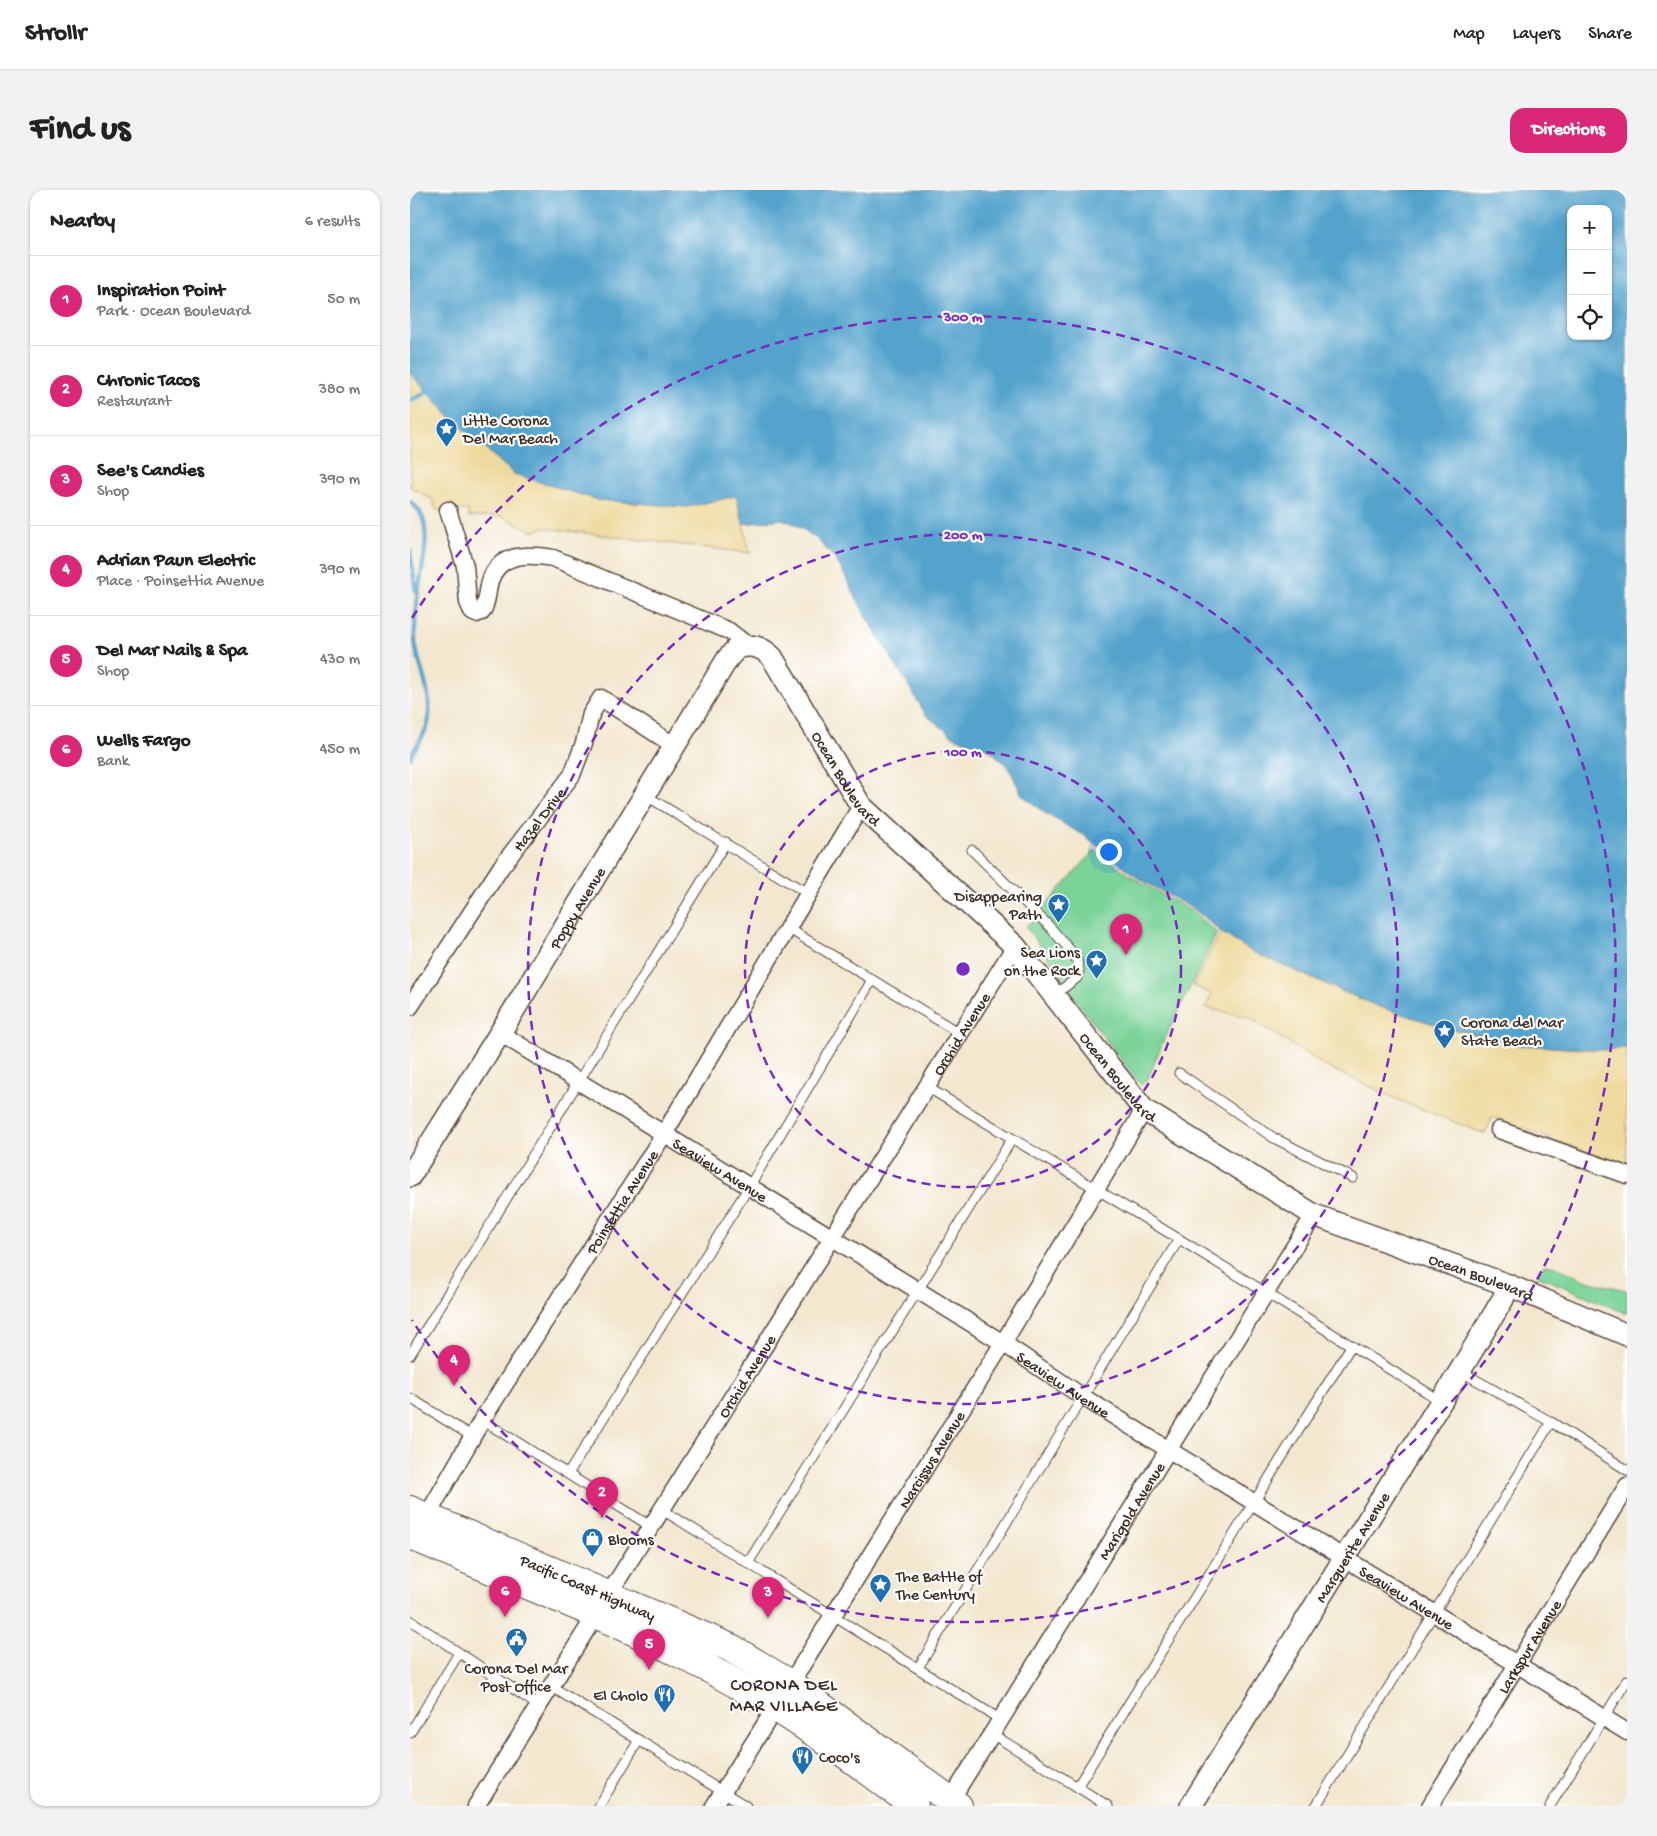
<!DOCTYPE html>
<meta charset="utf-8">
<style>
body{margin:0;font-family:"Gochi Hand",sans-serif;background:#f2f2f2;color:#222}
.controls{position:absolute;right:15px;top:15px;display:grid;overflow:hidden;border-radius:10px;box-shadow:0 1px 4px #0004}
.controls button{width:45px;height:45px;display:grid;place-items:center;padding:0;border:0;border-bottom:1px solid #e0e0e0;background:#fff;color:#222;font:25px sans-serif}
.you{position:absolute;left:698px;top:661px;width:18px;height:18px;margin:-12px;border:4px solid #fff;border-radius:50%;background:#1a73e8;box-shadow:0 0 0 8px #1a73e833}
.badge{display:grid;place-items:center;width:32px;height:32px;border-radius:50%;background:#db2777;color:#fff;font-size:16px;font-weight:700}
.pin{position:absolute;translate:-50% -41px;filter:drop-shadow(0 1px 2px #0008)}
.pin::after{content:'';position:absolute;top:26px;width:18px;height:15px;background:inherit;clip-path:polygon(0 0,100% 0,50% 100%)}
.list{margin:0;padding:0;list-style:none}
h2{display:flex;justify-content:space-between;align-items:center;height:65px;margin:0;padding:0 20px;font-size:21px}
h2 small{font-size:16px;font-weight:400;color:#767676}
.list li{display:grid;grid-template-columns:32px 1fr auto;gap:15px;align-items:center;box-sizing:border-box;height:90px;padding:0 20px;border-top:1px solid #e0e0e0}
.list b{display:block;font-size:19px;white-space:nowrap}
.list p{margin:0;font-size:16px;white-space:nowrap;color:#767676}
.list em{font-size:16px;font-style:normal;color:#767676}
.icon{flex:none;width:28px;height:28px;fill:none;stroke:currentColor;stroke-width:2;stroke-linecap:round;stroke-linejoin:round}
.map{position:relative;flex:none;width:1217px;height:1616px;overflow:hidden;border-radius:15px}
header{display:flex;align-items:center;gap:30px;box-sizing:border-box;height:70px;padding:0 25px;background:#fff;border-bottom:1px solid #e0e0e0}
header strong{font-size:24px}
nav{display:flex;gap:28px;margin-inline-start:auto;font-size:18px}
.intro{display:flex;align-items:center;justify-content:space-between;box-sizing:border-box;height:120px;padding:0 30px}
h1{margin:0;font-size:35px}
.button{padding:12px 22px;border-radius:15px;background:#db2777;color:#fff;font-size:18px;font-weight:700}
main{display:flex;gap:30px;padding:0 30px}
aside{flex:1;background:#fff;border-radius:15px;box-shadow:0 1px 4px #0004}
.map>svg:first-child{display:block}
.green{fill:#7ad398;stroke:#5a7e5b}
.sand{fill:#eeda9e;stroke:#94825e}
.water{fill:#52a3cc;stroke:#466675;fill-rule:evenodd}
.lines{fill:none;stroke-linecap:round;stroke-linejoin:round}
.stream{stroke:#52a3cc;stroke-width:4.5}
.service-casing{stroke:#574639;stroke-width:11}
.minor-casing{stroke:#574639;stroke-width:19}
.tertiary-casing{stroke:#574639;stroke-width:24}
.trunk-casing{stroke:#574639;stroke-width:30}
.service{stroke:#fff;stroke-width:9}
.minor{stroke:#fff;stroke-width:16}
.tertiary{stroke:#fff;stroke-width:21}
.trunk{stroke:#fff;stroke-width:28}
.ring{fill:none;stroke:#7b2cbf;stroke-width:2.5;stroke-dasharray:9 6}
.labels{text-anchor:middle;stroke-width:4.5;stroke-linejoin:round;paint-order:stroke}
.poi-label{font-size:16px;fill:#3b2a1e;stroke:#fff;text-anchor:start}
.street-label{font-size:16px;fill:#3b2a1e;stroke:#fff}
.neighbourhood-label{font-size:18px;letter-spacing:1px;fill:#3b2a1e;stroke:#fff}
.centre{fill:#7b2cbf;stroke:#fff;stroke-width:2.5}
.ring-label{font-size:15px;text-anchor:middle;font-weight:bold;fill:#7b2cbf;stroke:#fff;stroke-width:4.5;stroke-linejoin:round;paint-order:stroke}
</style>
<header>
<strong>Strollr</strong>
<nav><a>Map</a><a>Layers</a><a>Share</a></nav>
</header>
<div class="intro"><h1>Find us</h1><a class="button">Directions</a></div>
<main>
<aside>
<h2>Nearby<small>6 results</small></h2>
<ul class="list">
<li><span class="badge">1</span><div><b>Inspiration Point</b><p>Park · Ocean Boulevard</p></div><em>50 m</em></li>
<li><span class="badge">2</span><div><b>Chronic Tacos</b><p>Restaurant</p></div><em>380 m</em></li>
<li><span class="badge">3</span><div><b>See's Candies</b><p>Shop</p></div><em>390 m</em></li>
<li><span class="badge">4</span><div><b>Adrian Paun Electric</b><p>Place · Poinsettia Avenue</p></div><em>390 m</em></li>
<li><span class="badge">5</span><div><b>Del Mar Nails &amp; Spa</b><p>Shop</p></div><em>430 m</em></li>
<li><span class="badge">6</span><div><b>Wells Fargo</b><p>Bank</p></div><em>450 m</em></li>
</ul>
</aside>
<div class="map">
<svg width="1217" height="1616" viewBox="0 0 1217 1616">
<rect width="100%" height="100%" fill="#fff"/>
<filter id="ink" filterUnits="userSpaceOnUse"><feTurbulence type="fractalNoise" baseFrequency=".02" numOctaves="2"/><feDisplacementMap in="SourceGraphic" scale="10" xChannelSelector="R" yChannelSelector="G"/><feConvolveMatrix kernelMatrix="1 2 1 2 8 2 1 2 1" color-interpolation-filters="sRGB"/></filter>
<filter id="wash" filterUnits="userSpaceOnUse"><feTurbulence type="fractalNoise" baseFrequency=".0096" numOctaves="4" result="noise"/><feDisplacementMap in="SourceGraphic" scale="20" xChannelSelector="R" yChannelSelector="G"/><feGaussianBlur stdDeviation="1.12" result="paint"/><feColorMatrix in="noise" values="0 0 0 0 0 0 0 0 0 0 0 0 0 0 0 0 0 1.4 0 .05"/><feComposite in="paint" operator="in"/></filter>
<g filter="url(#wash)">
<rect width="100%" height="100%" fill="#f3e7cf"/>
<g class="green">
<polygon points="685,660 727,690 783,722 807,743 752,854 738,889 731,895 667,812 652,786 616,737"/>
<path d="M1133,1075c17,0 31,12 47,17 7,2 32,6 37,9v23l-90,-39z"/>
</g>
<g class="sand">
<polygon points="0,183 19,201 43,230 104,284 188,310 277,317 326,306 340,363 134,338 123,341 90,326 59,327 58,320 26,320 22,309 0,297"/>
<path d="M811,742c28,19 57,31 87,45 100,44 209,79 319,71v119l-135,-50 -7,17 -84,-33 -76,-35 -77,-49 -43,-9 7,-14 -19,-8z"/>
</g>
<path class="water" d="M0,0h1217v858l-22,2 -86,-5 -81,-20 -59,-18 -127,-55 -31,-20 -26,-22 -57,-32 -53,-42 -39,-22 -24,-19 -14,-29 -21,-18 -33,-11 -28,-22 -65,-108 -24,-46 -20,-22 -20,-14 -15,-6 -38,5 -8,-28 -49,11 -89,-7 -84,-26 -61,-54 -43,-47zM1161,19h37v127h-37z"/>
<g class="lines">
<g class="stream">
<polyline points="0,211 19,201"/>
<path d="M0,312c28,16 10,70 7,97 -1,15 -4,35 -1,49 5,26 17,47 12,75 -2,11 -13,24 -18,34"/>
<polyline points="0,360 6,402"/>
</g>
</g>
</g>
<g filter="url(#ink)">
<g class="lines">
<defs>
<g id="service">
<polyline points="235,605 397,703"/>
<polyline points="562,660 639,736 666,767 669,780 667,788 644,805"/>
<polyline points="376,737 549,843"/>
<polyline points="769,883 864,948 943,988"/>
<polyline points="517,897 769,1049 1031,1211"/>
<polyline points="0,1165 316,652"/>
<polyline points="1050,1181 1141,1232 1217,1280"/>
<polyline points="0,1208 63,1247"/>
<polyline points="72,1230 240,1336"/>
<polyline points="158,1284 339,997 462,790"/>
<polyline points="251,1319 591,1530"/>
<polyline points="338,1373 602,949"/>
<polyline points="0,1430 129,1516"/>
<polyline points="508,1478 769,1049"/>
<polyline points="142,1497 336,1616"/>
<polyline points="0,1543 49,1463"/>
<polyline points="582,1544 698,1616"/>
<polyline points="667,1597 941,1156"/>
<polyline points="189,1616 229,1550"/>
<polyline points="906,1616 1141,1232"/>
<polyline points="1140,1616 1217,1490"/>
</g>
<g id="minor">
<path d="M38,320l17,56 3,36 4,10 4,2 6,-2c6,-10 5,-20 8,-31 9,-29 39,-27 63,-23l176,73 18,14"/>
<path id="s1" d="M0,817l91,-140 71,-92 12,-32 7,-29 10,-16 74,48"/>
<path id="s2" d="M90,843l503,310 80,54 544,335"/>
<polyline points="1089,940 1217,985"/>
<path id="s3" d="M13,1333l59,-103 182,-286 197,-328"/>
<path id="s4" d="M66,1616l539,-860"/>
<path id="s5" d="M304,1616l289,-463 141,-233"/>
<path id="s6" d="M537,1616l367,-591"/>
<path id="s7" d="M1020,1616l197,-320"/>
</g>
<g id="tertiary">
<path id="s8" d="M0,986l90,-143 228,-375 9,-10c14,-4 24,-2 35,9l89,149 154,140 129,164 170,105 194,70 119,50"/>
<path id="s9" d="M781,1616l269,-435 43,-72 5,-14"/>
</g>
<g id="trunk">
<path id="s10" d="M0,1320l321,138 59,36 168,122"/>
<path d="M0,1345c92,41 187,76 277,122 80,41 157,93 227,149"/>
</g>
</defs>
<use href="#service" class="service-casing"/>
<use href="#minor" class="minor-casing"/>
<use href="#tertiary" class="tertiary-casing"/>
<use href="#trunk" class="trunk-casing"/>
<use href="#service" class="service"/>
<use href="#minor" class="minor"/>
<use href="#tertiary" class="tertiary"/>
<use href="#trunk" class="trunk"/>
</g>
</g>
<g class="ring">
<circle cx="553" cy="779" r="218"/>
<circle cx="553" cy="779" r="435"/>
<path d="M2 428A653 653 0 1 1 2 1130"/>
</g>
<defs>
<symbol id="sight-pin" viewBox="-11 -11 22 30"><path d="M0 17L-7.5 6A9.5 9.5 0 1 1 7.5 6Z" fill="#1f6fb2" stroke="#fff"/><path d="M0-6L1.8-2.2L6-1.7L2.9 1.2L3.7 5.4L0 3.3L-3.7 5.4L-2.9 1.2L-6-1.7L-1.8-2.2Z" fill="#fff"/></symbol>
<symbol id="shop-pin" viewBox="-11 -11 22 30"><path d="M0 17L-7.5 6A9.5 9.5 0 1 1 7.5 6Z" fill="#1f6fb2" stroke="#fff"/><path d="M-5-2.5h2.3a2.7 3.5 0 0 1 5.4 0H5L5.5 6h-11ZM-1.5-2.5h3a1.5 2.3 0 0 0-3 0Z" fill="#fff"/></symbol>
<symbol id="civic-pin" viewBox="-11 -11 22 30"><path d="M0 17L-7.5 6A9.5 9.5 0 1 1 7.5 6Z" fill="#1f6fb2" stroke="#fff"/><path d="M-.6-6.5H3V-4.5H.6V-3L4-1V1h2V6H-6V1h2V-1L-.6-3ZM-1.2 2.5V6h2.4V2.5Z" fill="#fff"/></symbol>
<symbol id="restaurant-pin" viewBox="-11 -11 22 30"><path d="M0 17L-7.5 6A9.5 9.5 0 1 1 7.5 6Z" fill="#1f6fb2" stroke="#fff"/><path d="M-5-6h1v4h1v-4h1v4h1v-4h1v5L-1.5 .5V6h-2V.5L-5-1ZM5-6V6H3V1.5H1.5Q1.5-4 5-6Z" fill="#fff"/></symbol>
</defs>
<g fill-rule="evenodd">
<use href="#sight-pin" x="24" y="226" width="25" height="34"/>
<use href="#sight-pin" x="636" y="702" width="25" height="34"/>
<use href="#sight-pin" x="674" y="758" width="25" height="34"/>
<use href="#sight-pin" x="1022" y="828" width="25" height="34"/>
<use href="#shop-pin" x="170" y="1336" width="25" height="34"/>
<use href="#sight-pin" x="458" y="1382" width="25" height="34"/>
<use href="#civic-pin" x="94" y="1436" width="25" height="34"/>
<use href="#restaurant-pin" x="242" y="1492" width="25" height="34"/>
<use href="#restaurant-pin" x="380" y="1554" width="25" height="34"/>
</g>
<g class="labels">
<g class="poi-label">
<text x="53" y="235">Little Corona<tspan x="53" dy="18">Del Mar Beach</tspan></text>
<text x="632" y="711" text-anchor="end">Disappearing<tspan x="632" dy="18">Path</tspan></text>
<text x="670" y="767" text-anchor="end">Sea Lions<tspan x="670" dy="18">on the Rock</tspan></text>
<text x="1051" y="837">Corona del Mar<tspan x="1051" dy="18">State Beach</tspan></text>
<text x="198" y="1354">Blooms</text>
<text x="486" y="1391">The Battle of<tspan x="486" dy="18">The Century</tspan></text>
<text x="106" y="1483" text-anchor="middle">Corona Del Mar<tspan x="106" dy="18">Post Office</tspan></text>
<text x="238" y="1510" text-anchor="end">El Cholo</text>
<text x="409" y="1572">Coco's</text>
</g>
<g class="street-label">
<text dy="6" stroke="none"><textPath href="#s8" startOffset="802">Ocean Boulevard</textPath></text>
<text dy="6" stroke="none"><textPath href="#s1" startOffset="228">Hazel Drive</textPath></text>
<text dy="6" stroke="none"><textPath href="#s8" startOffset="316">Poppy Avenue</textPath></text>
<text dy="6" stroke="none"><textPath href="#s4" startOffset="912">Orchid Avenue</textPath></text>
<text dy="6" stroke="none"><textPath href="#s8" startOffset="1208">Ocean Boulevard</textPath></text>
<text dy="6" stroke="none"><textPath href="#s2" startOffset="259">Seaview Avenue</textPath></text>
<text dy="6" stroke="none"><textPath href="#s3" startOffset="378">Poinsettia Avenue</textPath></text>
<text dy="6" stroke="none"><textPath href="#s8" startOffset="1628">Ocean Boulevard</textPath></text>
<text dy="6" stroke="none"><textPath href="#s4" startOffset="508">Orchid Avenue</textPath></text>
<text dy="6" stroke="none"><textPath href="#s2" startOffset="664">Seaview Avenue</textPath></text>
<text dy="6" stroke="none"><textPath href="#s5" startOffset="409">Narcissus Avenue</textPath></text>
<text dy="6" stroke="none"><textPath href="#s6" startOffset="348">Marigold Avenue</textPath></text>
<text dy="6" stroke="none"><textPath href="#s9" startOffset="305">Marguerite Avenue</textPath></text>
<text dy="6" stroke="none"><textPath href="#s10" startOffset="194">Pacific Coast Highway</textPath></text>
<text dy="6" stroke="none"><textPath href="#s2" startOffset="1068">Seaview Avenue</textPath></text>
<text dy="6" stroke="none"><textPath href="#s7" startOffset="188">Larkspur Avenue</textPath></text>
</g>
<g class="neighbourhood-label">
<text x="374" y="1500">CORONA DEL<tspan x="374" dy="21">MAR VILLAGE</tspan></text>
</g>
</g>
<circle cx="553" cy="779" r="8" class="centre"/>
<g class="ring-label">
<text x="553" y="131">300 m</text>
<text x="553" y="349">200 m</text>
<text x="553" y="566">100 m</text>
</g>
</svg>
<div class="controls">
<button>+</button>
<button>−</button>
<button><svg class="icon" aria-label="locate" viewBox="0 0 24 24"><circle cx="12" cy="12" r="6"/><path d="M12 2v4M12 18v4M2 12h4M18 12h4"/></svg></button>
</div>
<div class="you"></div>
<div class="pin badge" style="left:716px;top:765px">1</div>
<div class="pin badge" style="left:192px;top:1328px">2</div>
<div class="pin badge" style="left:358px;top:1428px">3</div>
<div class="pin badge" style="left:44px;top:1196px">4</div>
<div class="pin badge" style="left:239px;top:1480px">5</div>
<div class="pin badge" style="left:95px;top:1427px">6</div>
</div>
</main>
